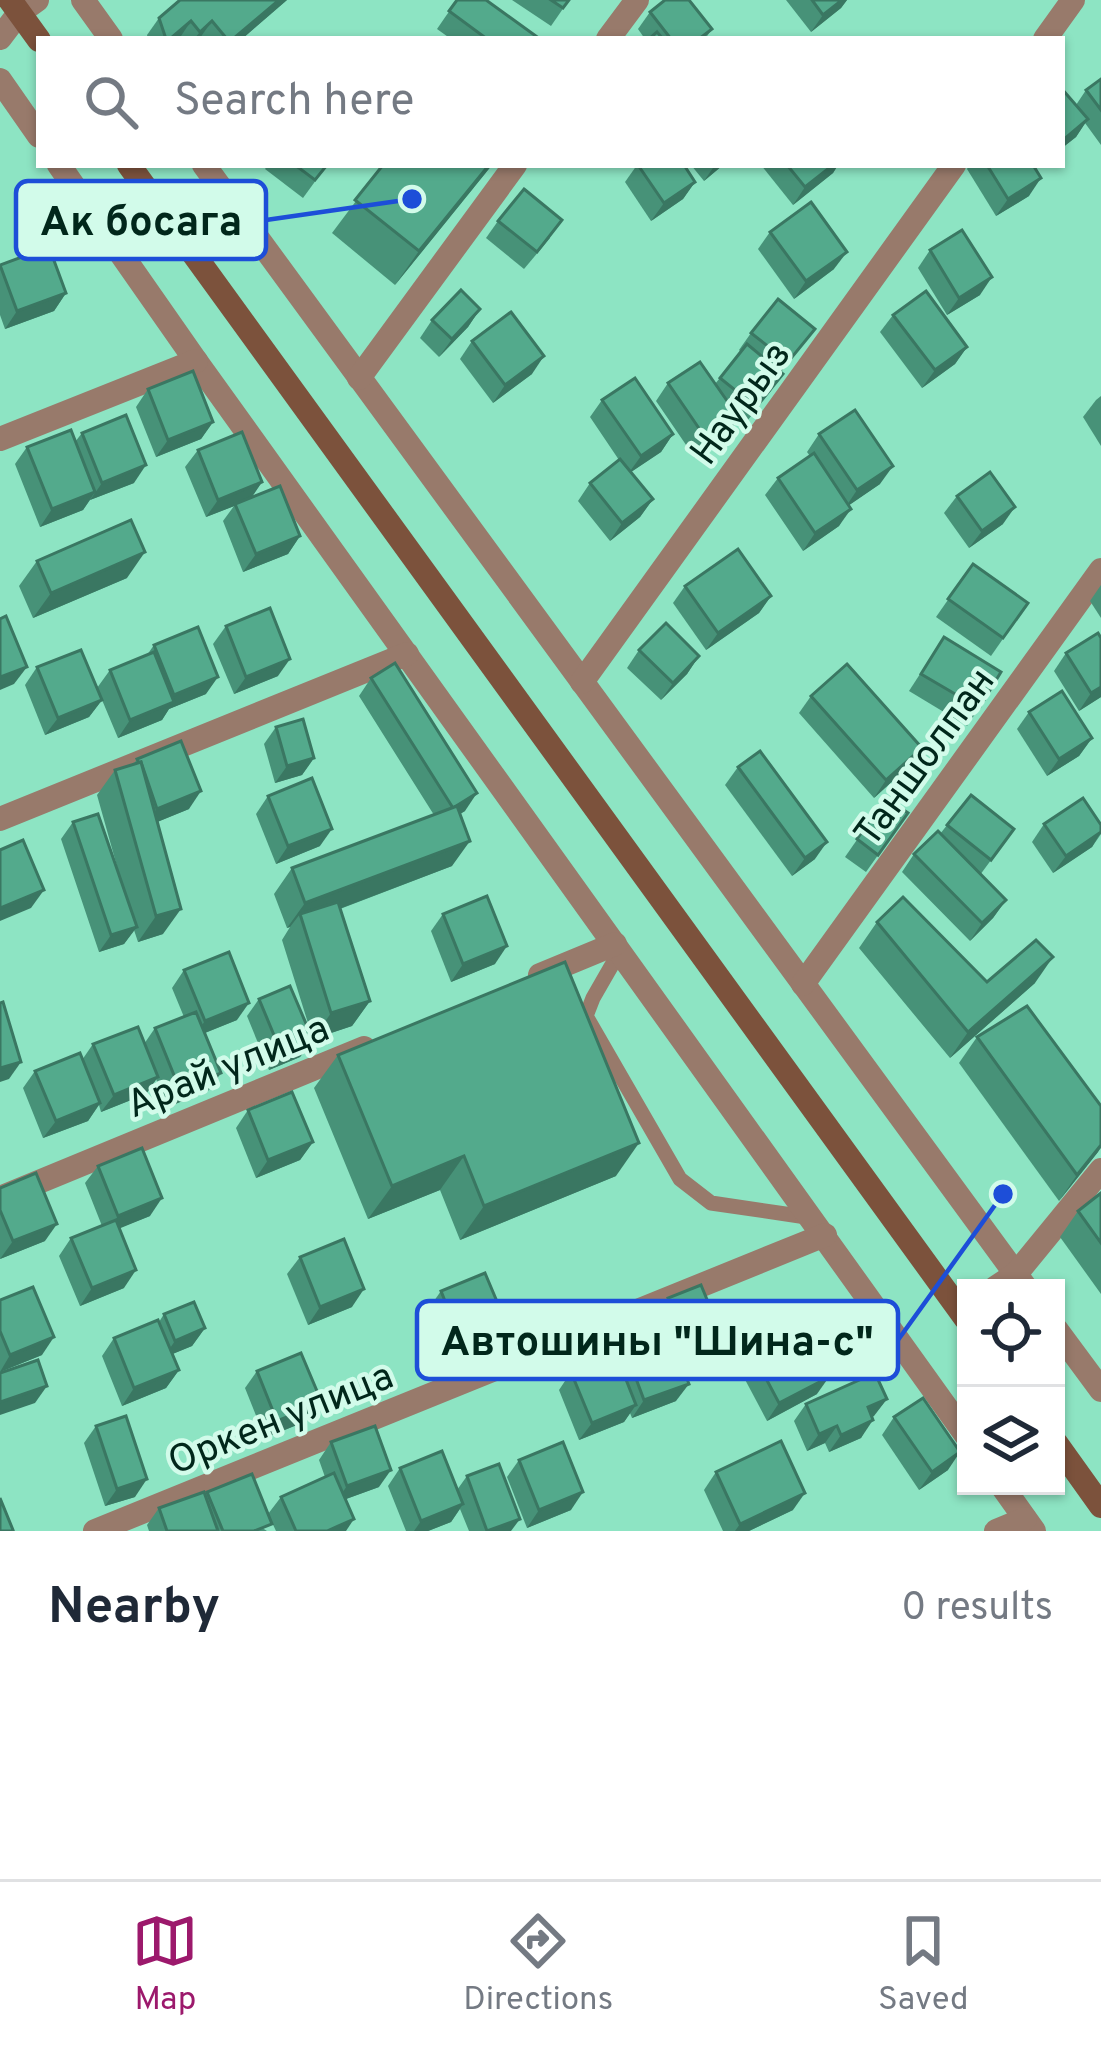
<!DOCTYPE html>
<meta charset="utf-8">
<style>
body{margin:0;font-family:Overpass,sans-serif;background:#f6f6f7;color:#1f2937}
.controls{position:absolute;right:36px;bottom:36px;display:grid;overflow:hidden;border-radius:0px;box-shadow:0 3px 9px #0004}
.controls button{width:108px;height:108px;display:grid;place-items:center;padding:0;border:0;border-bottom:3px solid #e0e1e3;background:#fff;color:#1f2937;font:60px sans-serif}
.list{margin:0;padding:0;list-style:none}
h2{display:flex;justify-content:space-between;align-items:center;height:156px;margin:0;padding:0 48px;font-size:51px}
h2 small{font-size:39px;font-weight:400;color:#747a83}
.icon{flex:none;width:66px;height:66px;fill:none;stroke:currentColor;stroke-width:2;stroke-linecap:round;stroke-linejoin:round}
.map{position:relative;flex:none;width:1101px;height:1531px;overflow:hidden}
.search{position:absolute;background:#fff;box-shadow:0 3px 9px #0004;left:36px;right:36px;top:36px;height:132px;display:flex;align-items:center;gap:30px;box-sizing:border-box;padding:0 42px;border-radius:0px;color:#747a83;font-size:45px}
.sheet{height:348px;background:#fff}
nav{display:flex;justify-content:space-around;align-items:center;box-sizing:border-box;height:168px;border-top:3px solid #e0e1e3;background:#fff;font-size:33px;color:#747a83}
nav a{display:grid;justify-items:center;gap:6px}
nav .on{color:#9c196c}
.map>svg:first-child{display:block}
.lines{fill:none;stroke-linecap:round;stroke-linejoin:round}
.lane{stroke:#987a6b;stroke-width:15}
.street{stroke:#987a6b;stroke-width:24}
.secondary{stroke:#7c523c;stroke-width:24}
.wall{fill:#479278}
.shaded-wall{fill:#3a7762}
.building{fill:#53aa8c;stroke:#3a7762;stroke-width:3}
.labels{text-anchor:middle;stroke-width:9;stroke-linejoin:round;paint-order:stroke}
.street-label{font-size:39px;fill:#01271b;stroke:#d2fbea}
.leader{fill:none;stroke:#1d4ed8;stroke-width:4.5}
.callout-dot{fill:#1d4ed8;stroke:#d2fbea;stroke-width:4.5}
.callout{fill:#d2fbea;stroke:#1d4ed8;stroke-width:4.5}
.callout-label{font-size:42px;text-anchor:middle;font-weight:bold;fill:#01271b}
</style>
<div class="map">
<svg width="1101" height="1531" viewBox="0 0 1101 1531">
<rect width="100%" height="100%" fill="#8de4c3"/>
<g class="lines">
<polyline class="lane" points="620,951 593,998 586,1016 680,1179 711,1203 813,1218"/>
<g class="street">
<polyline points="83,0 111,39"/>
<polyline points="0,38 19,13 37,0"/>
<polyline points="608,39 637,0"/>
<polyline points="1045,39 1073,0"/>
<polyline points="0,80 39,136"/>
<polyline points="59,165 196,361 966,1435"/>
<polyline points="204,165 1026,1288"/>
<polyline points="359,378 515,165"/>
<polyline points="0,439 196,361"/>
<polyline points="582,682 954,165"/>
<polyline points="0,819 407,654"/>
<polyline points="540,975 615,944"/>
<polyline points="803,984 1101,570"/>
<polyline points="0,1198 364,1048"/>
<polyline points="995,1288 1016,1274 1101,1170"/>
<polyline points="1056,1329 1101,1390"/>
<polyline points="1002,1486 1034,1531"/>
<polyline points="95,1531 825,1235"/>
<polyline points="996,1531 1025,1519"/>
</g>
<g class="secondary">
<polyline points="10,0 39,40"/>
<polyline points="129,165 966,1319"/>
<polyline points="1056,1443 1101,1506"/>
</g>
</g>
<g class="wall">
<polygon points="287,0 242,39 148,39 147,35 159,18"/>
<polygon points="457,0 540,39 451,39 437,29"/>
<polygon points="512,0 569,0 551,26"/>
<polygon points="786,0 847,0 841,8 811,32"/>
<polygon points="650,12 712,29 705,39 645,39 638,29"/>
<polygon points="1101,79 1101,145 1085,123 1076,137 1062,148 1062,89 1076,105 1086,90"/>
<polygon points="268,165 327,165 303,198 265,169"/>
<polygon points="383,165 492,165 395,285 332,233"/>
<polygon points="637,165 695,182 683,199 651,221 625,182"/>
<polygon points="691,165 723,165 704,181"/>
<polygon points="761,165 838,165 833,173 793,205"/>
<polygon points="969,165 1033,165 1029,196 996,216 967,169"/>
<polygon points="498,221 550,238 524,269 486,238"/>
<polygon points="770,232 834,269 794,299 758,249"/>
<polygon points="930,250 980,295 947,315 918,268"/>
<polygon points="0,265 66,293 54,311 5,329 0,315"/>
<polygon points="480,309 468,327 439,357 420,338 432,320"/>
<polygon points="893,315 967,347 955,364 922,388 880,332"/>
<polygon points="751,333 802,346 781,372 771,391 744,425 738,420 726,436 695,458 656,401 668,383 715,384 741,352 739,350"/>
<polygon points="472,341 532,374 493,403 460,359"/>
<polygon points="148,389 213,422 201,439 156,457 136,407"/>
<polygon points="1101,396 1101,446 1083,417 1096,400"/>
<polygon points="602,400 673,434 661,452 631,472 653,499 640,517 610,541 578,501 590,483 619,460 590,417"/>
<polygon points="82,433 134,483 90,500 83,510 40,527 15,464 27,447 75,442"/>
<polygon points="819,434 880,484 849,505 839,526 803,551 765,495 778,478 810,456 807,452"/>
<polygon points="198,450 262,482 251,497 300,536 288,554 243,572 223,521 234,506 206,517 185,467"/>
<polygon points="957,496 1003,524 969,548 944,513"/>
<polygon points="37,561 127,578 33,618 19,586"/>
<polygon points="973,564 1028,603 991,656 936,617"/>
<polygon points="1101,585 1101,618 1090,601"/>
<polygon points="685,586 771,596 759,613 706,650 673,603"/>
<polygon points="226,626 278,676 234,694 213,644"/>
<polygon points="944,637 979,708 967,726 909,691"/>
<polygon points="154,645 206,694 169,709 162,720 118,738 97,688 110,670 147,655"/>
<polygon points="639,650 699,656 687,674 661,700 627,668"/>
<polygon points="1066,653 1101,697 1079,711 1054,671"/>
<polygon points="37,667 102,700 89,717 45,735 25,685"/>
<polygon points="371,678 465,811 460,814 452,866 340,909 370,1001 352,1026 313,1039 282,940 290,927 287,928 274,894 292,868 434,815 359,696"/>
<polygon points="811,696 909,766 874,798 799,713"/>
<polygon points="1029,712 1092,738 1079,756 1047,776 1017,729"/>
<polygon points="276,727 314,758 302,775 275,783 264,744"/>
<polygon points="137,759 189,809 157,822 163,934 138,942 134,930 124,944 99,952 61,839 73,822 120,877 97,795 115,770 133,765"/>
<polygon points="738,767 815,859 792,876 725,785"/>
<polygon points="971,795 1014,829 980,875 1006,900 993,918 970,941 902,872 914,854 940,834"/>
<polygon points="268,796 320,846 276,864 256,814"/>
<polygon points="886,798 908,813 866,872 845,857"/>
<polygon points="1044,824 1101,825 1101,834 1092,847 1053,873 1032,842"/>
<polygon points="443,914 495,964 451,982 431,931"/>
<polygon points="877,922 987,982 1035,983 950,1058 859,948"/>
<polygon points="184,970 237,1020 205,1033 209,1090 168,1107 156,1079 146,1094 101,1112 99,1105 88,1121 43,1138 23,1088 35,1071 82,1060 93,1044 144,1044 155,1028 184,1017 172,988"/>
<polygon points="259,999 313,1040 300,1057 269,1070 247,1016"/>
<polygon points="977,1037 1101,1106 1101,1148 1059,1201 959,1063"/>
<polygon points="338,1055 616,1176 460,1240 440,1190 368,1219 314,1088"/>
<polygon points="248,1110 313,1142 300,1160 256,1178 236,1128"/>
<polygon points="98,1166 150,1216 119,1228 124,1288 80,1306 59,1256 71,1238 102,1226 85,1183"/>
<polygon points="0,1188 45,1241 0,1259"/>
<polygon points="1101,1193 1101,1294 1060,1237 1078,1211"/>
<polygon points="300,1257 352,1307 308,1325 287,1274"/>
<polygon points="441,1291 493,1341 449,1358 429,1308"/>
<polygon points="668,1298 708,1348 680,1360 676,1401 632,1418 630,1413 624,1422 579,1440 559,1390 571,1372 609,1357 607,1351 619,1333 657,1319 656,1316"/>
<polygon points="0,1300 42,1355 0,1372"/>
<polygon points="164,1314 205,1328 192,1346 172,1354 179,1370 166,1388 122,1406 102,1356 114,1338 159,1322"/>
<polygon points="745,1339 817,1394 767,1421 733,1357"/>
<polygon points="257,1371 322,1403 309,1420 265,1438 245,1388"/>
<polygon points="887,1399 872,1417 861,1438 829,1452 825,1443 807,1451 794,1421 806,1404"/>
<polygon points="894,1417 948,1470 919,1490 882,1435"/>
<polygon points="96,1426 135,1497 105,1506 84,1443"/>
<polygon points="331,1442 379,1487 346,1499 346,1531 276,1531 268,1514 281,1497 325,1477 319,1460"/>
<polygon points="519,1460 571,1510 527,1528 507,1477"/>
<polygon points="400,1468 457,1490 467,1476 511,1531 469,1531 460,1509 451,1522 428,1531 406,1531 388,1486"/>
<polygon points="716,1472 793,1510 749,1531 723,1531 704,1490"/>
<polygon points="207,1492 267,1531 149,1531 147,1525 159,1508 205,1495"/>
</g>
<g class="shaded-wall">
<polygon points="279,0 287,0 242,39 233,39"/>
<polygon points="842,0 847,0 841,8 811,32 823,15"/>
<polygon points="191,21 179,39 170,39"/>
<polygon points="212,21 200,38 194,39 200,32"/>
<polygon points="1088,119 1076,137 1062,148 1062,141"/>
<polygon points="489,165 492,165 395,285 419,251"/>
<polygon points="715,165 723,165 704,181"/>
<polygon points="833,165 838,165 833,173 793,205 805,187"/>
<polygon points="1041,178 1029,196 996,216 1008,199"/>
<polygon points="695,182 683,199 651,221 664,203"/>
<polygon points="847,252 834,269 794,299 806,281"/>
<polygon points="992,277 980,295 947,315 959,298"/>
<polygon points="66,293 54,311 5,329 17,311"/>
<polygon points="480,309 468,327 439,357 452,339"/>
<polygon points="967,347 955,364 922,388 935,370"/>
<polygon points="544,356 532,374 493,403 505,385"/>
<polygon points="739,418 726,436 695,458 707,440"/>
<polygon points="213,422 201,439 156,457 168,440"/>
<polygon points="673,434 661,452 628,474 641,456"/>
<polygon points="146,465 134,483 90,500 102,483"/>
<polygon points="893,466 880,484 845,508 857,490"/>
<polygon points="262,482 250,500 206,517 218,500"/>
<polygon points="95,492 83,510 40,527 52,509"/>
<polygon points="653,499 640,517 610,541 622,523"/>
<polygon points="1015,507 1003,524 969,548 982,531"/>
<polygon points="851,509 839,526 803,551 815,533"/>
<polygon points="300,536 288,554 243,572 256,554"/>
<polygon points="145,552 127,578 33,618 51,593"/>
<polygon points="771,596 759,613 706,650 718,633"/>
<polygon points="699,656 687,674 661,700 673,683"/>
<polygon points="290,659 278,676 234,694 246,677"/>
<polygon points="27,667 14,684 0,690 0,677"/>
<polygon points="218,677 206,694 169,709 162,720 118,738 130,720 167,705 174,695"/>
<polygon points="1101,687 1101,697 1079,711 1091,693"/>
<polygon points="102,700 89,717 45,735 58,718"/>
<polygon points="1092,738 1079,756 1047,776 1059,759"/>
<polygon points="922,748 909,766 874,798 886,780"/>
<polygon points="314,758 302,775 275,783 287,766"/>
<polygon points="201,791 189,809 145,827 157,809"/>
<polygon points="477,793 465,811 441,825 453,808"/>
<polygon points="332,829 320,846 276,864 288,846"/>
<polygon points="1101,832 1092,847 1053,873 1066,856"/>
<polygon points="470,841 452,866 302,923 300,914 290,927 287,928 305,903"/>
<polygon points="827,842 815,859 792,876 805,858"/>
<polygon points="44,890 31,908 0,921 0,908"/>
<polygon points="1006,900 993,918 970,941 982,923"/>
<polygon points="181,909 163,934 138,942 156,916"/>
<polygon points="137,927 124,944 99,952 111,935"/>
<polygon points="507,946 495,964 451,982 463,964"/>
<polygon points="1053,957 1035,983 950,1058 968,1032"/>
<polygon points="370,1001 352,1026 313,1039 331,1013"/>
<polygon points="249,1003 237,1020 192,1038 205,1021"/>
<polygon points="313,1040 300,1057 269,1070 281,1052"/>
<polygon points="21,1062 9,1079 0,1082 0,1068"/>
<polygon points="221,1073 209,1090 168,1107 180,1090"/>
<polygon points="158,1077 146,1094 101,1112 114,1095"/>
<polygon points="100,1103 88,1121 43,1138 56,1121"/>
<polygon points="313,1142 300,1160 256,1178 268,1160"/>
<polygon points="639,1143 616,1176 460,1240 484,1206"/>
<polygon points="1101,1145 1098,1152 1059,1201 1077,1175"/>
<polygon points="464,1156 440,1190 368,1219 392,1186"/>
<polygon points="162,1198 150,1216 106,1234 118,1216"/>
<polygon points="57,1224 45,1241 0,1259 13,1241"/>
<polygon points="136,1270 124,1288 80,1306 92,1288"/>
<polygon points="364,1289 352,1307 308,1325 320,1307"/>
<polygon points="506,1323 493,1341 449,1358 461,1341"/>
<polygon points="205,1328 192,1346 163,1358 175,1341"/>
<polygon points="720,1331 708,1348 675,1362 687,1344"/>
<polygon points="54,1337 42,1355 0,1372 10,1355"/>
<polygon points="179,1370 166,1388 122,1406 134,1388"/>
<polygon points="829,1377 817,1394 767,1421 779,1403"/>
<polygon points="689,1384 676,1401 632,1418 644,1400"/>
<polygon points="47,1386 35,1403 0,1415 0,1402"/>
<polygon points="887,1399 874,1416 856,1425 868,1407"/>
<polygon points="322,1403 309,1420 265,1438 277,1421"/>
<polygon points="636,1405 624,1422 579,1440 592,1423"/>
<polygon points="873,1420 861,1438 829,1452 841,1435"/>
<polygon points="837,1426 825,1443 807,1451 819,1434"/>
<polygon points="960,1452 948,1470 919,1490 932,1472"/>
<polygon points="391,1470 379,1487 335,1503 347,1486"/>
<polygon points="147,1479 135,1497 105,1506 117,1489"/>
<polygon points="583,1492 571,1510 527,1528 539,1510"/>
<polygon points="805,1493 793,1510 749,1531 735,1531 740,1524"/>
<polygon points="463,1504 451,1522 428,1531 414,1531 421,1521"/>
<polygon points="354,1519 346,1531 327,1531"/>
<polygon points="520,1519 511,1531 487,1531"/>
</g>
<g class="building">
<polygon points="180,0 279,0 233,39 227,39 212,21 200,32 191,21 170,39 166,39 159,18"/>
<polygon points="457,0 486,0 540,39 487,39 449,11"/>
<polygon points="551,0 569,0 563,8"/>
<polygon points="665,0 689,0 712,29 699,39 671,39 650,12"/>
<polygon points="812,0 842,0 823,15"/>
<polygon points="657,32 663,39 649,39"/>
<polygon points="1101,79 1101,110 1086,90"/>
<polygon points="1062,89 1088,119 1062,141"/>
<polygon points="295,165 327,165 315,180"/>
<polygon points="383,165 489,165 419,251 355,200"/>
<polygon points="638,165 684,165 695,182 664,203"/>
<polygon points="787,165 833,165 805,187"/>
<polygon points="987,165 1033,165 1041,178 1008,199"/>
<polygon points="524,189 562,220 537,252 498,221"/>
<polygon points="811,202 847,252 806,281 770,232"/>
<polygon points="962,230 992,277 959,298 930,250"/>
<polygon points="49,247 66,293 17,311 0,265"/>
<polygon points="461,290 480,309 452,339 432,320"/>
<polygon points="926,291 967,347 935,370 893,315"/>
<polygon points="778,299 815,329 788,362 751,333"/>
<polygon points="511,312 544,356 505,385 472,341"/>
<polygon points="747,344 783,374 756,407 720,378"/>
<polygon points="700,362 739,418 707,440 668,383"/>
<polygon points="193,371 213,422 168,440 148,389"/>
<polygon points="635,378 673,434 641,456 602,400"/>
<polygon points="855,410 893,466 857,490 819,434"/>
<polygon points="126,415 146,465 102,483 82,433"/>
<polygon points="71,430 95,492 52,509 27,447"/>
<polygon points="242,432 262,482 218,500 198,450"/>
<polygon points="814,453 851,509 815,533 778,478"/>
<polygon points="620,459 653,499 622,523 590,483"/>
<polygon points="990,472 1015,507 982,531 957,496"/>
<polygon points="280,486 300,536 256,554 235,504"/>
<polygon points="131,520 145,552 51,593 37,561"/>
<polygon points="738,549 771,596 718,633 685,586"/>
<polygon points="973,564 1028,603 1003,638 948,599"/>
<polygon points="270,608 290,659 246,677 226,626"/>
<polygon points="6,616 27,667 0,677 0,619"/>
<polygon points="666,623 699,656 673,683 639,650"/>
<polygon points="198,627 218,677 174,695 154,645"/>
<polygon points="1098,633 1101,638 1101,687 1091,693 1066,653"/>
<polygon points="944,637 1001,672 979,708 921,674"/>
<polygon points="81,650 102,700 58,718 37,667"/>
<polygon points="154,652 174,702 130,720 110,670"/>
<polygon points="395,663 477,793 453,808 371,678"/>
<polygon points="847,664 922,748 886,780 811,696"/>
<polygon points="1062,691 1092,738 1059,759 1029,712"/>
<polygon points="303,719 314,758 287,766 276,727"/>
<polygon points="181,741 201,791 157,809 141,762 139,763 137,759"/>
<polygon points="760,751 827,842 805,858 738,767"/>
<polygon points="141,762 181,909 156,916 115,770"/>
<polygon points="312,778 332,829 288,846 268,796"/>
<polygon points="971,795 1014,829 991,860 947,825"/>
<polygon points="886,798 908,813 878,855 857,839"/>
<polygon points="1083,798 1101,825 1101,832 1066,856 1044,824"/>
<polygon points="457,806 470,841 305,903 292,868"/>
<polygon points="98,814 137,927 111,935 73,822"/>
<polygon points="938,831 1006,900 982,923 914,854"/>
<polygon points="23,840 44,890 0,908 0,850"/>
<polygon points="487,896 507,946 463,964 443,914"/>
<polygon points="903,897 987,982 1036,940 1053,957 968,1032 877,922"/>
<polygon points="338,902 370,1001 331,1013 300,914"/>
<polygon points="229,952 249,1003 205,1021 184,970"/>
<polygon points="565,962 639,1143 484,1206 464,1156 392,1186 338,1055"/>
<polygon points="290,986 313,1040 281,1052 259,999"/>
<polygon points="3,1002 21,1062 0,1068 0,1003"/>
<polygon points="1027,1006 1101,1106 1101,1145 1077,1175 977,1037"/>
<polygon points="196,1012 221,1073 180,1090 155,1028"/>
<polygon points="138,1027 158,1077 114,1095 93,1044"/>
<polygon points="80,1053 100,1103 56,1121 35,1071"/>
<polygon points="292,1092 313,1142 268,1160 248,1110"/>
<polygon points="142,1148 162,1198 118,1216 98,1166"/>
<polygon points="36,1173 57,1224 13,1241 0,1210 0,1188"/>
<polygon points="1101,1193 1101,1243 1078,1211"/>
<polygon points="116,1220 136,1270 92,1288 71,1238"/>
<polygon points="344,1239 364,1289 320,1307 300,1257"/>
<polygon points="485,1273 506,1323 461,1341 441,1291"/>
<polygon points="701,1285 720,1331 687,1344 668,1298"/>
<polygon points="33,1287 54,1337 10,1355 0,1331 0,1300"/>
<polygon points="194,1302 205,1328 175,1341 164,1314"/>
<polygon points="795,1313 829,1377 779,1403 745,1339"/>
<polygon points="663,1317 689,1384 644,1400 619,1333"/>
<polygon points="158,1320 179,1370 134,1388 114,1338"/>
<polygon points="301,1353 322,1403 277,1421 257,1371"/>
<polygon points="616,1354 636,1405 592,1423 571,1372"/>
<polygon points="38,1360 47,1386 0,1402 0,1373"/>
<polygon points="875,1373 887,1399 868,1407 873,1420 841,1435 837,1426 819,1434 806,1404"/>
<polygon points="923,1398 960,1452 932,1472 894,1417"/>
<polygon points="126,1416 147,1479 117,1489 96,1426"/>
<polygon points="375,1426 391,1470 347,1486 331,1442"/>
<polygon points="781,1441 805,1493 740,1524 716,1472"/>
<polygon points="563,1442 583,1492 539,1510 519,1460"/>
<polygon points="442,1451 463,1504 421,1521 400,1468"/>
<polygon points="499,1464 520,1519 487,1531 467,1476"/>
<polygon points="334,1473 354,1519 327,1531 296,1531 281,1497"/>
<polygon points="252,1474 272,1524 254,1531 223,1531 207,1492"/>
<polygon points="204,1492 218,1531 167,1531 159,1508"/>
<polygon points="0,1498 13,1530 11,1531 0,1531"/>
</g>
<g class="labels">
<g class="street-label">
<text transform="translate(739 402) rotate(-54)" y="14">Наурыз</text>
<text transform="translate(923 756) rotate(-54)" y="14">Таншолпан</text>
<text transform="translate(227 1065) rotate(-22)" y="14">Арай улица</text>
<text transform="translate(280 1417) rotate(-22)" y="14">Оркен улица</text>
</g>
</g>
<path class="leader" d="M412 199L266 220M1003 1194L898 1340"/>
<g class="callout-dot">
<circle cx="412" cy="199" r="12"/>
<circle cx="1003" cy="1194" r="12"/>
</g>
<g class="callout">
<rect x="16" y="181" width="250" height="78" rx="12"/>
<rect x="417" y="1301" width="481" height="78" rx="12"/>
</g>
<g class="callout-label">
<text x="141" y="235">Ак босага</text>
<text x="657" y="1355">Автошины "Шина-с"</text>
</g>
</svg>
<div class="controls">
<button><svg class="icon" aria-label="locate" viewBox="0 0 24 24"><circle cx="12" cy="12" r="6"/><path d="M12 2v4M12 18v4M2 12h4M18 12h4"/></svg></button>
<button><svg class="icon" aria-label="layers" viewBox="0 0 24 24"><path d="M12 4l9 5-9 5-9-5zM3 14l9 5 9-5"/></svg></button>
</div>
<div class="search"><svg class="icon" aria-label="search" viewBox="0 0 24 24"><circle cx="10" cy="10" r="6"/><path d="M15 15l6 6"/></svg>Search here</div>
</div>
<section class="sheet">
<h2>Nearby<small>0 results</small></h2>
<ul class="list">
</ul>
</section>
<nav>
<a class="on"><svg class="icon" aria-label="map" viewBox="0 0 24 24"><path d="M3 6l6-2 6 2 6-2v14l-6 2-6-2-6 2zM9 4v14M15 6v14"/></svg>Map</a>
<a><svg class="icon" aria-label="directions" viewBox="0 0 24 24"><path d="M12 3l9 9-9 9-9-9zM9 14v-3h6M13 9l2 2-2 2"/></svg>Directions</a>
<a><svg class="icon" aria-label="saved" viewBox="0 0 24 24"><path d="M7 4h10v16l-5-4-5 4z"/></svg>Saved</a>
</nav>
